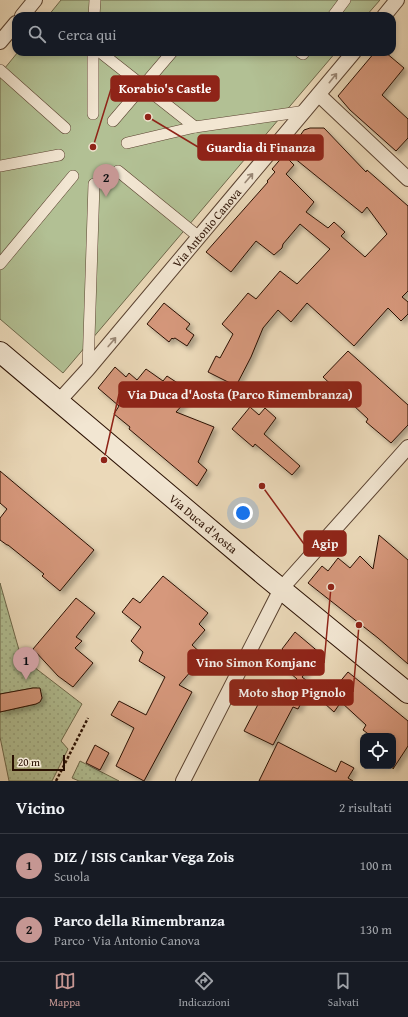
<!DOCTYPE html>
<html lang="it">
<meta charset="utf-8">
<style>
body{margin:0;font-family:"Gentium Book Plus",serif;background:#20242c;color:#f1f3f6}
.controls{position:absolute;right:12px;bottom:12px;display:grid;overflow:hidden;border-radius:8px;box-shadow:0 2px 6px #0003}
.controls button{width:36px;height:36px;display:grid;place-items:center;padding:0;border:0;border-bottom:1px solid #363941;background:#171b24;color:#f1f3f6;font:20px sans-serif}
.scale{position:absolute;left:12px;bottom:10px;width:53px;box-sizing:border-box;padding-left:4px;border:2px solid #2a1002;border-top:0;font-size:11px;line-height:14px;white-space:nowrap;color:#2a1002;-webkit-text-stroke:3px #f2e6d2;paint-order:stroke}
.you{position:absolute;left:243px;top:513px;width:14px;height:14px;margin:-10px;border:3px solid #fff;border-radius:50%;background:#1a73e8;box-shadow:0 0 0 6px #1a73e833}
.badge{display:grid;place-items:center;width:26px;height:26px;border-radius:50%;background:#c59692;color:#111;font-size:13px;font-weight:700}
.pin{position:absolute;translate:-50% -33px;filter:drop-shadow(0 1px 2px #0008)}
.pin::after{content:'';position:absolute;top:21px;width:14px;height:12px;background:inherit;clip-path:polygon(0 0,100% 0,50% 100%)}
.list{margin:0;padding:0;list-style:none}
h2{display:flex;justify-content:space-between;align-items:center;height:52px;margin:0;padding:0 16px;font-size:17px}
h2 small{font-size:13px;font-weight:400;color:#9ea1a6}
.list li{display:grid;grid-template-columns:26px 1fr auto;gap:12px;align-items:center;box-sizing:border-box;height:64px;padding:0 16px;border-top:1px solid #363941}
.list b{display:block;font-size:15px;white-space:nowrap}
.list p{margin:0;font-size:13px;white-space:nowrap;color:#9ea1a6}
.list em{font-size:13px;font-style:normal;color:#9ea1a6}
.icon{flex:none;width:22px;height:22px;fill:none;stroke:currentColor;stroke-width:2;stroke-linecap:round;stroke-linejoin:round}
.map{position:relative;flex:none;width:408px;height:781px;overflow:hidden}
.search{position:absolute;background:#171b24;box-shadow:0 2px 6px #0003;left:12px;right:12px;top:12px;height:44px;display:flex;align-items:center;gap:10px;box-sizing:border-box;padding:0 14px;border-radius:12px;color:#9ea1a6;font-size:15px}
.sheet{height:180px;background:#171b24}
nav{display:flex;justify-content:space-around;align-items:center;box-sizing:border-box;height:56px;border-top:1px solid #363941;background:#171b24;font-size:11px;color:#9ea1a6}
nav a{display:grid;justify-items:center;gap:2px}
nav .on{color:#c59692}
.map>svg:first-child{display:block}
.grass{fill:url(#grass-dots);stroke:#6e684b}
.park{fill:#b2c094;stroke:#6e684b}
.building{fill:#d6987b;stroke:#2a1002;filter:url(#shadow)}
.lines{fill:none;stroke-linecap:round;stroke-linejoin:round}
.pedestrian-casing{stroke:#5a4230;stroke-width:12}
.minor-casing{stroke:#5a4230;stroke-width:16}
.secondary-casing{stroke:#2a1002;stroke-width:22}
.path{stroke:#2a1002;stroke-width:2.5;stroke-dasharray:3 2;stroke-linecap:butt}
.pedestrian{stroke:#f2e6d2;stroke-width:11}
.minor{stroke:#f2e6d2;stroke-width:14}
.secondary{stroke:#f2e6d2;stroke-width:20}
.oneway{stroke:#988674}
.labels{text-anchor:middle;stroke-width:3.5;stroke-linejoin:round;paint-order:stroke}
.street-label{font-size:12px;fill:#2a1002;stroke:#f2e6d2}
.leader{fill:none;stroke:#8f2418;stroke-width:1.5}
.callout-dot{fill:#8f2418;stroke:#f2e6d2;stroke-width:1.5}
.callout{fill:#8f2418;stroke:#8f2418;stroke-width:1.5}
.callout-label{font-size:13px;text-anchor:middle;font-weight:bold;fill:#fff}
</style>
<div class="map">
<svg width="408" height="781" viewBox="0 0 408 781">
<defs>
<pattern id="grass-dots" width="8" height="8" patternUnits="userSpaceOnUse"><rect width="8" height="8" fill="#b2c094"/><path d="M2 2h.1M6 6h.1" fill="none" stroke="#99a47e" stroke-width="1.8" stroke-linecap="round"/></pattern>
<filter id="shadow"><feDropShadow dx="3.5" dy="3.5" stdDeviation="2" flood-color="#0004"/></filter>
</defs>
<rect width="100%" height="100%" fill="#ebd9b9"/>
<filter id="stains"><feTurbulence type="fractalNoise" baseFrequency=".005" numOctaves="4"/><feColorMatrix values="0 0 0 0 .2 0 0 0 0 .09 0 0 0 0 .02 0 0 0 .5 -.17"/></filter>
<radialGradient id="worn" r=".72"><stop offset=".6" stop-color="#630" stop-opacity="0"/><stop offset="1" stop-color="#630" stop-opacity=".3"/></radialGradient>
<g class="grass">
<path d="M0,583l21,74 61,47 -21,37 7,8 -16,32h-43l-9,-44v-25l36,-8c7,-5 7,-10 1,-16h-4l-33,6z"/>
<polygon points="80,761 119,781 79,781 72,778"/>
</g>
<g class="park">
<polygon points="61,0 380,0 366,16 48,16"/>
<polygon points="18,52 336,52 63,373 0,319 0,74"/>
</g>
<g class="building">
<polygon points="375,52 385,52 404,68 382,95 408,119 408,138 396,151 350,110 338,96"/>
<polygon points="310,128 324,128 366,172 367,170 408,206 408,291 402,297 408,302 408,314 401,321 388,308 354,346 307,303 291,322 278,310 263,328 251,357 236,386 208,372 216,356 220,358 233,334 222,324 248,293 256,299 280,271 297,284 330,249 300,224 283,244 282,248 274,255 256,241 231,272 206,252 268,182 267,181 275,172 272,169 284,155 294,165 286,174 314,202 306,212 328,228 334,222 345,232 341,236 365,257 387,234 367,207 362,213 288,153 304,130"/>
<polygon points="164,303 190,324 186,329 194,335 187,346 175,338 173,339 172,338 169,342 147,324"/>
<polygon points="348,351 408,405 408,425 391,443 366,422 368,419 323,377"/>
<polygon points="115,367 126,377 129,373 137,380 146,369 163,381 167,376 182,386 176,394 186,401 176,412 214,427 198,462 207,470 197,486 129,429 130,427 114,414 119,406 98,388"/>
<polygon points="250,407 259,415 265,408 276,418 264,434 300,466 292,475 255,444 253,447 232,429"/>
<polygon points="0,471 94,550 60,591 42,576 44,574 8,545 7,545 0,540 0,518 7,509 0,503"/>
<polygon points="379,535 408,560 408,664 378,638 308,583 322,566 328,571 338,558 350,568 360,556 373,569"/>
<polygon points="163,576 208,613 199,624 205,630 192,645 204,656 179,685 192,692 144,781 116,766 134,728 111,715 119,701 146,715 165,677 139,661 143,652 131,641 141,627 122,612 133,598 140,603"/>
<polygon points="76,598 95,613 76,637 82,641 75,648 93,663 73,687 58,676 33,649"/>
<polygon points="295,632 321,654 302,677 311,684 298,709 293,707 273,745 244,731 263,695 265,695 266,692 286,702 297,679 275,660 283,650 282,649"/>
<polygon points="348,672 408,721 408,746 393,769 393,736 371,736 363,730 366,725 341,702 334,712 323,702"/>
<polygon points="33,688 40,688 42,698 40,702 36,704 0,712 0,694"/>
<polygon points="278,742 336,772 341,761 354,768 348,778 353,781 259,781"/>
<polygon points="95,745 109,753 100,770 86,763"/>
</g>
<g class="lines">
<defs>
<g id="pedestrian">
<polyline points="94,16 95,0"/>
<polyline points="333,16 345,0"/>
<polyline points="93,52 93,114"/>
<polyline points="100,52 195,127"/>
<polyline points="300,52 303,54 304,52"/>
<polyline points="0,70 65,128"/>
<polyline points="113,121 172,52"/>
<polyline points="127,143 195,127 306,111"/>
<polyline points="0,166 59,155"/>
<polyline points="118,171 199,237"/>
<polyline points="0,264 73,176"/>
<polyline points="88,369 94,184"/>
</g>
<g id="minor">
<polyline points="22,16 35,0"/>
<polyline points="384,16 397,0"/>
<polyline points="0,42 16,23"/>
<polyline points="319,95 408,179"/>
<polyline points="58,402 88,369 354,52"/>
<polyline points="183,781 281,589 408,447"/>
</g>
<polyline id="secondary" points="0,352 264,575 408,693"/>
</defs>
<use href="#pedestrian" class="pedestrian-casing"/>
<use href="#minor" class="minor-casing"/>
<use href="#secondary" class="secondary-casing"/>
<polyline class="path" points="56,781 88,718"/>
<use href="#pedestrian" class="pedestrian"/>
<use href="#minor" class="minor"/>
<use href="#secondary" class="secondary"/>
</g>
<defs><path id="oneway-shaft" d="M-6 0H5M1.5-3L5.5 0L1.5 3" fill="none" stroke-width="1.6" stroke-linecap="round" stroke-linejoin="round"/></defs>
<g class="oneway">
<use href="#oneway-shaft" transform="translate(333 78) rotate(-51)"/>
<use href="#oneway-shaft" transform="translate(249 178) rotate(-50)"/>
<use href="#oneway-shaft" transform="translate(112 342) rotate(-50)"/>
</g>
<g class="labels">
<g class="street-label">
<text transform="translate(207 228) rotate(-50)" y="4">Via Antonio Canova</text>
<text transform="translate(203 524) rotate(40)" y="4">Via Duca d'Aosta</text>
</g>
</g>
<path class="leader" d="M93 147L111 89M148 117L198 147M104 460L119 394M262 486L304 544M331 587L324 663M359 625L353 692"/>
<g class="callout-dot">
<circle cx="93" cy="147" r="4"/>
<circle cx="148" cy="117" r="4"/>
<circle cx="104" cy="460" r="4"/>
<circle cx="262" cy="486" r="4"/>
<circle cx="331" cy="587" r="4"/>
<circle cx="359" cy="625" r="4"/>
</g>
<g class="callout">
<rect x="111" y="76" width="108" height="25" rx="4"/>
<rect x="198" y="135" width="125" height="25" rx="4"/>
<rect x="119" y="382" width="242" height="25" rx="4"/>
<rect x="304" y="531" width="42" height="25" rx="4"/>
<rect x="188" y="650" width="136" height="25" rx="4"/>
<rect x="230" y="680" width="123" height="25" rx="4"/>
</g>
<g class="callout-label">
<text x="165" y="93">Korabio's Castle</text>
<text x="261" y="152">Guardia di Finanza</text>
<text x="240" y="399">Via Duca d'Aosta (Parco Rimembranza)</text>
<text x="325" y="548">Agip</text>
<text x="256" y="667">Vino Simon Komjanc</text>
<text x="292" y="697">Moto shop Pignolo</text>
</g>
<rect width="100%" height="100%" filter="url(#stains)"/>
<rect width="100%" height="100%" fill="url(#worn)"/>
</svg>
<div class="controls">
<button><svg class="icon" aria-label="locate" viewBox="0 0 24 24"><circle cx="12" cy="12" r="6"/><path d="M12 2v4M12 18v4M2 12h4M18 12h4"/></svg></button>
</div>
<div class="scale">20 m</div>
<div class="you"></div>
<div class="pin badge" style="left:26px;top:680px">1</div>
<div class="pin badge" style="left:106px;top:197px">2</div>
<div class="search"><svg class="icon" aria-label="search" viewBox="0 0 24 24"><circle cx="10" cy="10" r="6"/><path d="M15 15l6 6"/></svg>Cerca qui</div>
</div>
<section class="sheet">
<h2>Vicino<small>2 risultati</small></h2>
<ul class="list">
<li><span class="badge">1</span><div><b>DIZ / ISIS Cankar Vega Zois</b><p>Scuola</p></div><em>100 m</em></li>
<li><span class="badge">2</span><div><b>Parco della Rimembranza</b><p>Parco · Via Antonio Canova</p></div><em>130 m</em></li>
</ul>
</section>
<nav>
<a class="on"><svg class="icon" aria-label="map" viewBox="0 0 24 24"><path d="M3 6l6-2 6 2 6-2v14l-6 2-6-2-6 2zM9 4v14M15 6v14"/></svg>Mappa</a>
<a><svg class="icon" aria-label="directions" viewBox="0 0 24 24"><path d="M12 3l9 9-9 9-9-9zM9 14v-3h6M13 9l2 2-2 2"/></svg>Indicazioni</a>
<a><svg class="icon" aria-label="saved" viewBox="0 0 24 24"><path d="M7 4h10v16l-5-4-5 4z"/></svg>Salvati</a>
</nav>
